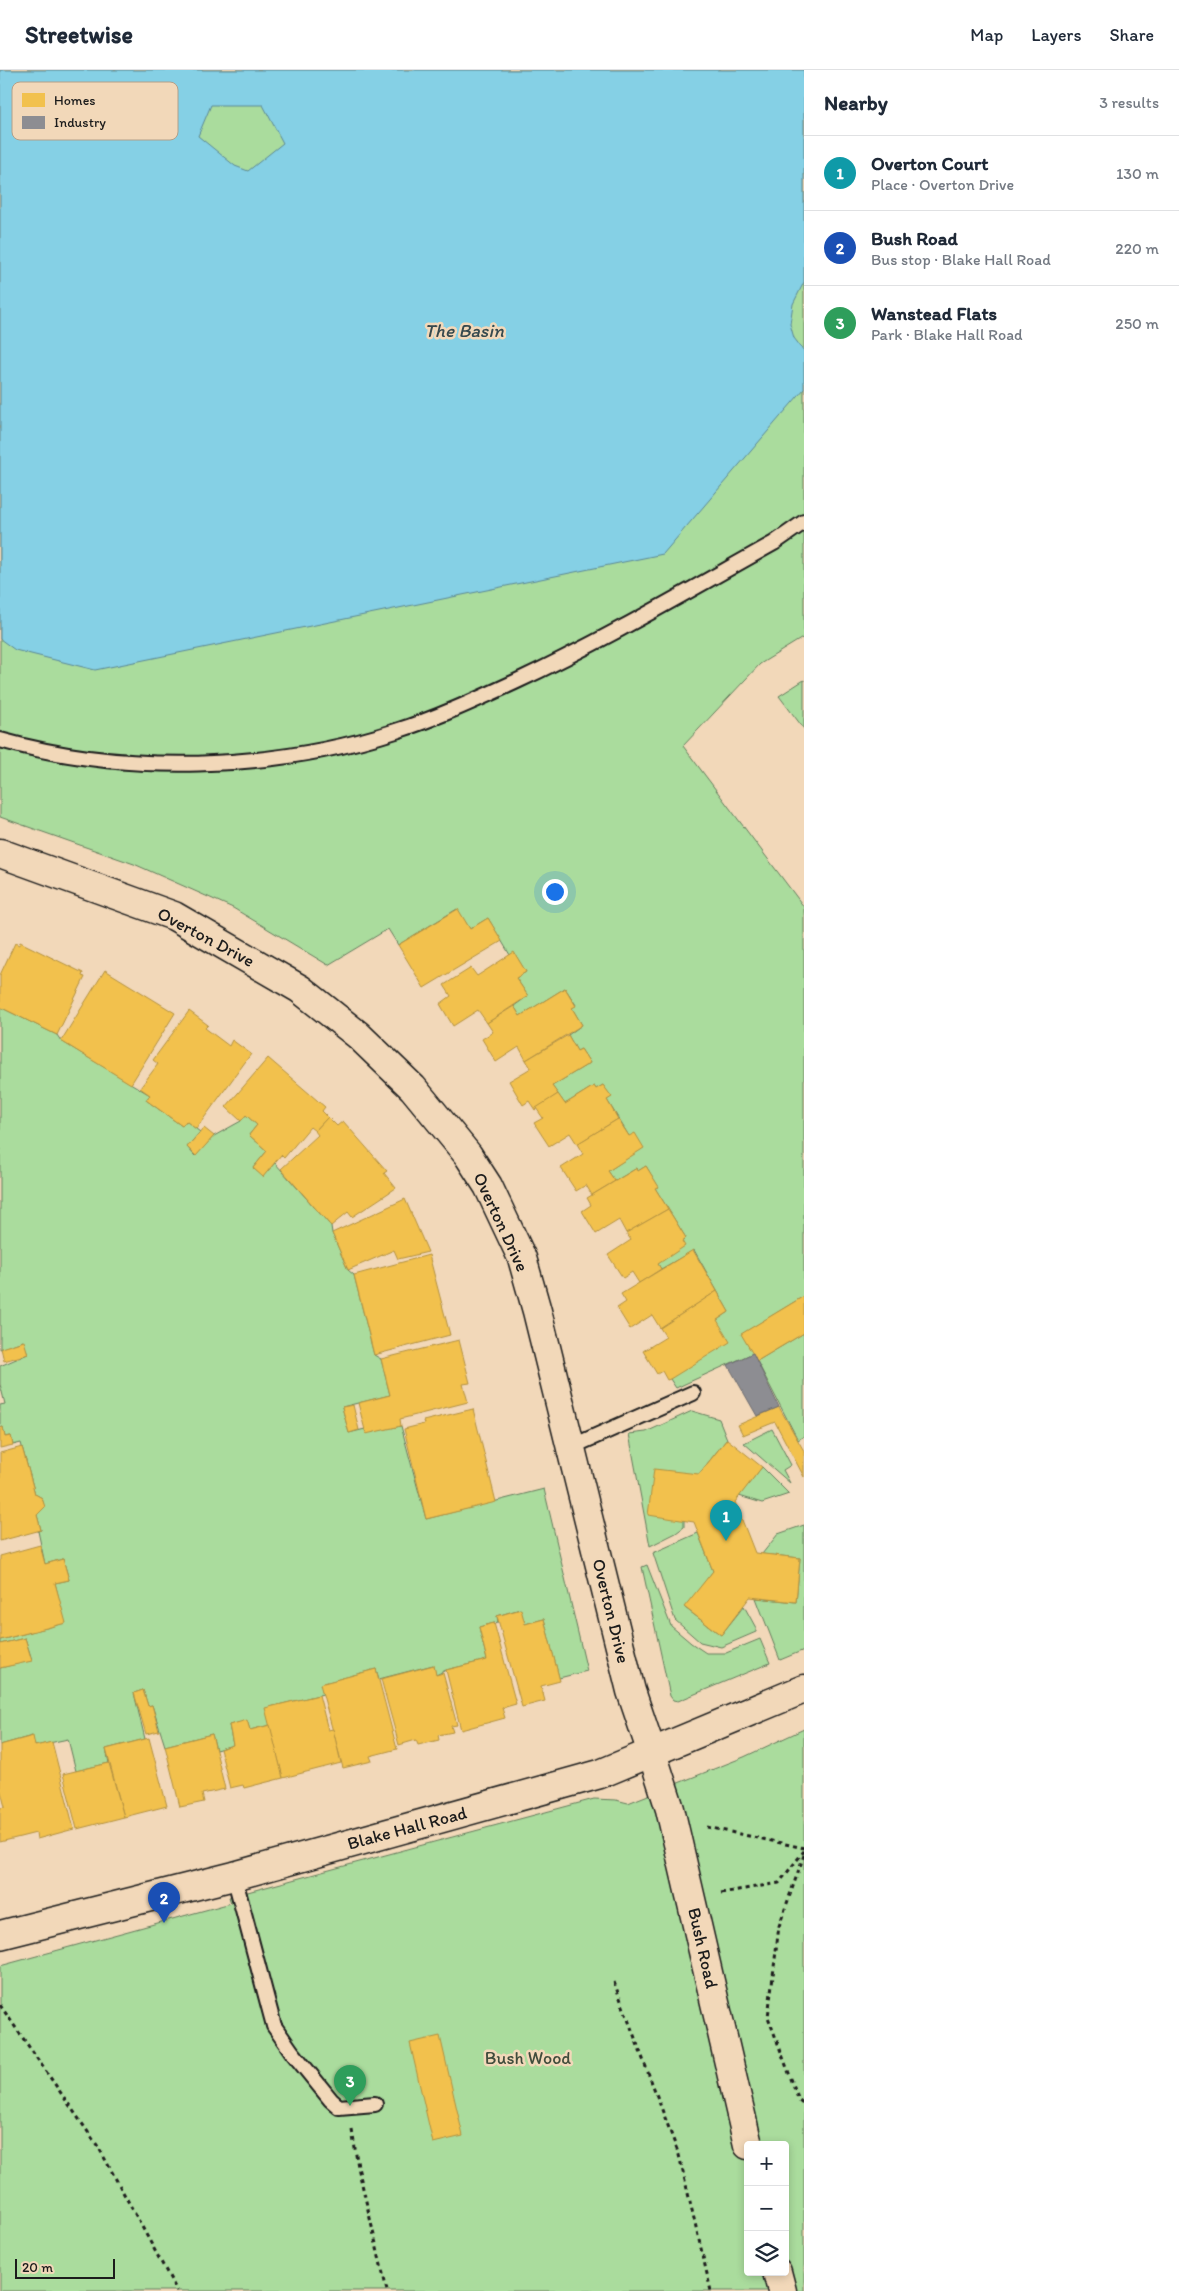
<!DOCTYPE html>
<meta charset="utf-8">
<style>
body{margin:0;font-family:Itim,sans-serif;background:#f6f6f7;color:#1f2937}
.controls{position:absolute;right:15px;bottom:15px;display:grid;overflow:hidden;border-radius:5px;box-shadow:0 2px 8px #0003}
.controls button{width:45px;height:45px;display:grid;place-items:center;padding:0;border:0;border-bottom:1px solid #e0e1e3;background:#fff;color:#1f2937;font:25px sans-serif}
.scale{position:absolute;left:15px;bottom:12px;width:100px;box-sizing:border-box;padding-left:5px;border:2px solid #1c1c1c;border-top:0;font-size:14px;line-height:18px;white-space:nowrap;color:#1c1c1c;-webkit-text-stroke:4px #f2d8b9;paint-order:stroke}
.you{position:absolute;left:554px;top:821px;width:18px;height:18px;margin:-12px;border:4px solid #fff;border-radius:50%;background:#1a73e8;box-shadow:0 0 0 8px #1a73e833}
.badge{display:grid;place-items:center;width:32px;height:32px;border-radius:50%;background:#1a73e8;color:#fff;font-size:16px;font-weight:700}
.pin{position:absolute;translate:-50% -41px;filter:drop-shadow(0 1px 2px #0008)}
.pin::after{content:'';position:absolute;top:26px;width:18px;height:15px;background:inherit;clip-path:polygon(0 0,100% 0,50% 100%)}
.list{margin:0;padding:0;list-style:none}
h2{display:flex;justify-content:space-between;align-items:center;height:65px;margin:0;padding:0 20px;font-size:21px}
h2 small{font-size:16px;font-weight:400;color:#747a83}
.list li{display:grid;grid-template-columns:32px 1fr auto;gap:15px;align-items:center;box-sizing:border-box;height:75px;padding:0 20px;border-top:1px solid #e0e1e3}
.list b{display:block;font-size:19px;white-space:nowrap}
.list p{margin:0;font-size:16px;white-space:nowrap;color:#747a83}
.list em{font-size:16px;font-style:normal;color:#747a83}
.icon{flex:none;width:28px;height:28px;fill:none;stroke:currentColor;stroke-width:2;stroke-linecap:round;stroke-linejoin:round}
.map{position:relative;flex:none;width:804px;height:2221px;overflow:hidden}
header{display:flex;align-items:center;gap:30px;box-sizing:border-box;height:70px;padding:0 25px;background:#fff;border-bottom:1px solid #e0e1e3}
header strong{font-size:24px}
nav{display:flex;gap:28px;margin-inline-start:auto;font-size:18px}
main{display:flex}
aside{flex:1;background:#fff}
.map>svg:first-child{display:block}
.green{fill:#aadc9d;stroke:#637c5c;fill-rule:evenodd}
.water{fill:#85d0e5;stroke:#5b8895;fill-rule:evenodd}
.homes{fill:#f2c14e;stroke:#b2903f}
.industry{fill:#8d8d92;stroke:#6b6b6f}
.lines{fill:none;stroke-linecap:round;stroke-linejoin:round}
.lane-casing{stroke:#1c1c1c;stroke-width:18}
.street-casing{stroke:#1c1c1c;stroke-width:31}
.primary-casing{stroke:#1c1c1c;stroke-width:31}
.path{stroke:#1c1c1c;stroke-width:3;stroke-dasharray:4 4;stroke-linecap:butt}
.lane{stroke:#f2d8b9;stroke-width:14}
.street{stroke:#f2d8b9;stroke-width:28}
.primary{stroke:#f2d8b9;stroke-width:28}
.labels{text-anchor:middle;stroke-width:5;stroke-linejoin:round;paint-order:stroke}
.street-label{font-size:18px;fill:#1c1c1c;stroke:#f2d8b9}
.park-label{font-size:18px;fill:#404c3c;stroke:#f2d8b9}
.water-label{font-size:19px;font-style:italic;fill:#36494e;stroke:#f2d8b9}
.key{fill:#f2d8b9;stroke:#b2a08a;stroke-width:1}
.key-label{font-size:14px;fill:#1c1c1c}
</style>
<header>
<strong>Streetwise</strong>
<nav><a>Map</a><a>Layers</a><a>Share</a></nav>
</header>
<main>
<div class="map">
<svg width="804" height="2221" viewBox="0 0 804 2221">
<rect width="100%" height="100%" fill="#f2d8b9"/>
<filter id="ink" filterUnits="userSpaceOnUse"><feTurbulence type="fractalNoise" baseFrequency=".02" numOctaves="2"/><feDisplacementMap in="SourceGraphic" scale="10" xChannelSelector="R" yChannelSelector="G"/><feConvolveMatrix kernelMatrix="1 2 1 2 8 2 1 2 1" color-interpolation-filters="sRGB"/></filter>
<g filter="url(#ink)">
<g class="green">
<polygon points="0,0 804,0 804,567 760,594 683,676 804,837 804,1226 742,1264 753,1283 676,1318 670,1309 717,1250 729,1242 694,1180 661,1199 658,1194 686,1168 655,1118 658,1116 646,1096 638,1101 637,1098 615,1111 608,1101 643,1078 629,1066 607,1030 611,1027 603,1015 596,1019 594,1016 565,1034 552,1016 590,993 581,979 577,981 568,965 582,955 572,938 576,935 565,918 520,946 514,936 528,926 516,908 526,902 514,883 510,885 488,848 470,859 457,839 398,875 388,859 328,895 233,838 134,794 0,747"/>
<polygon points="804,610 804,659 779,626"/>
<polygon points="0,937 57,965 61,971 150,1025 146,1030 182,1056 186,1051 200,1062 187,1077 195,1086 214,1066 241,1051 246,1045 257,1055 249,1065 267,1081 253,1098 263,1106 275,1093 331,1156 332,1163 348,1200 354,1205 374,1285 381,1289 390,1325 342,1337 349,1363 365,1359 366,1363 401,1356 426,1449 544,1419 587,1601 559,1608 544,1549 525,1554 520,1539 497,1546 498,1552 479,1557 487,1590 446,1600 436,1605 433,1595 379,1609 376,1599 321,1614 323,1624 266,1638 270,1655 250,1660 247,1651 229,1655 233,1675 216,1680 212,1664 165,1676 152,1635 148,1636 143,1620 134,1623 145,1669 106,1679 109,1693 76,1701 68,1669 35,1676 32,1666 0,1675 0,1598 32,1590 25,1568 0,1574 0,1570 65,1553 55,1513 69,1510 63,1489 45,1494 38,1461 41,1460 37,1445 44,1437 42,1428 35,1424 21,1373 13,1375 11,1366 5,1367 3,1357 0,1358 0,1335 5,1334 0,1314 0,1296 28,1284 23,1271 0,1279"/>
<polygon points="804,1263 804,1366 798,1370 757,1291"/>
<polygon points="692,1341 719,1349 727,1369 699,1404 684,1451 684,1457 676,1463 650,1476 629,1364 646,1362"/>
<polygon points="772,1359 791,1395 783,1400 790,1413 744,1373"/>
<polygon points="762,1397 789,1424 762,1433 739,1426"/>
<polygon points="804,1455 804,1580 780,1590 756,1528 796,1532 800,1488 762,1484 778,1464"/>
<polygon points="698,1463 713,1501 685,1538 721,1565 744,1536 756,1558 756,1562 721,1577 700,1572 675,1550 653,1483"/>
<polygon points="647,1495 671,1556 691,1573 706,1583 726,1583 760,1569 770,1593 678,1631 673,1630 670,1626 642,1497"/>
<path d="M804,1659v562h-804v-325l231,-63 -2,-6 365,-98 22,1 12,3 116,-46zM748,2075h37v127h-37z"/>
</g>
<path class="water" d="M0,0h804v212l-11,22 -3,20 4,14 10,13v38l-141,165 -568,116 -80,-20 -15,-11zM211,35h52l20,38 -35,28 -13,-5 -37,-30z"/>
<g class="homes">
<polygon points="458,839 470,859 488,848 502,871 424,918 398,875"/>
<polygon points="20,872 83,903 82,906 85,907 57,965 0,937 0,905 15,873 19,875"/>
<polygon points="514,882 526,902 516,908 528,926 487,953 478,940 453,956 440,934 451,926 444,915 471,898 477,906"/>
<polygon points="105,900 175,943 131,1014 61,971"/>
<polygon points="565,918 576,936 572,938 582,955 526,990 519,977 496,992 482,969 493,962 487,953 514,936 520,946"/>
<polygon points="189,941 208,955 205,958 229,976 232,970 251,984 196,1059 186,1051 182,1056 146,1030 150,1025 140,1018 158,994 153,990"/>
<polygon points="568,965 577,981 581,979 590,993 552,1016 558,1024 535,1040 529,1031 523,1035 509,1011 531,998 526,990"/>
<polygon points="268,988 325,1037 322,1041 328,1047 315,1061 310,1057 284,1088 281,1085 263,1107 253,1098 267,1081 249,1065 257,1055 246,1045 241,1051 226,1037"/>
<polygon points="603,1015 612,1027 607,1030 618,1049 577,1074 570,1063 549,1076 534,1053 543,1048 536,1038 558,1024 565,1034 594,1016 596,1019"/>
<polygon points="328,1047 337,1056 343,1051 387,1101 384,1103 396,1118 352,1147 348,1142 331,1156 281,1099 318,1065 315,1061"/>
<polygon points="618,1049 629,1066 635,1063 644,1078 608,1101 615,1111 592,1125 586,1115 576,1121 561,1098 583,1084 577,1074"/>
<polygon points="204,1058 214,1066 196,1086 187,1077"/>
<polygon points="646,1096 659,1117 655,1118 668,1139 626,1163 619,1150 596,1164 582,1141 591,1135 587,1128 637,1098 638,1101"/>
<polygon points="405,1129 428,1182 398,1189 394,1180 348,1200 332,1163"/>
<polygon points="668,1139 686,1168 682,1171 685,1176 658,1194 661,1199 639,1213 632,1202 623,1208 608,1185 631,1170 626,1163"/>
<polygon points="693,1180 717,1221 660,1258 652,1245 630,1259 617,1238 626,1232 621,1224"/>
<polygon points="429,1185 450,1265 374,1285 354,1205"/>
<polygon points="717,1221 729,1242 717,1250 730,1272 670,1309 667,1310 662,1301 657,1304 643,1281 666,1267 660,1258"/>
<polygon points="804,1226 804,1263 757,1291 741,1264"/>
<polygon points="459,1270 470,1313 463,1314 468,1332 400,1349 401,1356 366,1364 358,1333 390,1325 381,1289"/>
<polygon points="24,1271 28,1284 4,1291 1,1278"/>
<polygon points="353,1335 359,1360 349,1363 342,1337"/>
<polygon points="779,1337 804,1381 804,1407 775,1352 743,1365 738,1355"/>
<polygon points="473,1339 496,1432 426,1449 404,1359 424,1354 423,1351"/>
<polygon points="3,1357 5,1367 11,1366 13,1375 0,1378 0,1358"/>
<polygon points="727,1369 762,1397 735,1432 755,1483 800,1488 796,1532 750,1527 721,1565 684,1537 713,1501 694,1452 648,1445 654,1399 699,1404"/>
<polygon points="22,1377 35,1424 42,1428 45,1437 37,1445 41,1460 0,1471 0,1383"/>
<polygon points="40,1475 45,1494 63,1489 69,1510 55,1513 66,1553 0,1570 0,1486"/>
<polygon points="521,1539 525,1554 544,1549 560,1611 541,1616 545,1631 522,1637 497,1546"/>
<polygon points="494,1553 516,1634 502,1638 505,1648 461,1660 446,1600 487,1590 479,1557"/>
<polygon points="25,1568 32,1591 0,1598 0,1574"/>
<polygon points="434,1595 436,1605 443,1603 457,1655 451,1656 453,1662 438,1665 439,1670 418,1675 416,1670 399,1675 381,1609"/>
<polygon points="376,1599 397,1679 370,1686 372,1691 343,1698 320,1614"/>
<polygon points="143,1620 148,1636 152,1635 159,1661 146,1664 134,1623"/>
<polygon points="319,1625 328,1660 333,1659 341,1693 283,1708 265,1638"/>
<polygon points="247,1650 250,1660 270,1655 283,1708 244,1718 243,1715 230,1718 220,1679 233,1675 229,1655"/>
<polygon points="212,1664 225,1719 202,1724 204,1732 180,1737 165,1676"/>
<polygon points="33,1666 35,1676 52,1672 74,1759 37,1769 36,1763 0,1772 0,1738 5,1737 0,1718 0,1675"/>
<polygon points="149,1668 167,1736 124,1747 106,1679"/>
<polygon points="109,1693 124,1747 77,1759 63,1704"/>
<polygon points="440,1966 463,2066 433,2073 410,1973"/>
</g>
<polygon class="industry" points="753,1283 779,1337 757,1346 728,1295"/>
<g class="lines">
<defs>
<g id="lane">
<path d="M0,670c125,35 272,31 396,-9 41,-13 80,-31 119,-49 88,-41 173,-91 259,-139l30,-21"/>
<polyline points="571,1377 693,1323"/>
<polyline points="234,1806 274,1956 292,1982 331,2030 339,2037 375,2034"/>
</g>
<polyline id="street" points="0,783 174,846 300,919 358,965 413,1018 468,1085 488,1116 522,1188 537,1241 631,1621 652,1683"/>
<g id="primary">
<polyline points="652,1683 670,1739 748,2075"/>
<polyline points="0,1865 234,1806 600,1704 804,1619"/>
<polyline points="777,2202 782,2221"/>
</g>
</defs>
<use href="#lane" class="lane-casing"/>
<use href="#street" class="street-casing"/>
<use href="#primary" class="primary-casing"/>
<g class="path">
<polyline points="707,1757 804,1778"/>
<polyline points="804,1785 779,1856 768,1947 799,2030 804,2034"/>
<polyline points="721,1823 779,1813 804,1781"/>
<polyline points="614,1912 679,2085 711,2221"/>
<polyline points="0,1935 99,2078 177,2221"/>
<polyline points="352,2060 358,2097 387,2221"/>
</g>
<use href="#lane" class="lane"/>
<use href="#street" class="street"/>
<use href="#primary" class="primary"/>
</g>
</g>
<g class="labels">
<g class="street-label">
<text transform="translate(206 867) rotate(28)" y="6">Overton Drive</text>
<text transform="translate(501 1152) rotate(65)" y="6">Overton Drive</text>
<text transform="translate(611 1541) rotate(76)" y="6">Overton Drive</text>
<text transform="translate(407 1758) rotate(-15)" y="6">Blake Hall Road</text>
<text transform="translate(703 1878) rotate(77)" y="6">Bush Road</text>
</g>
<g class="park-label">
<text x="528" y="1994">Bush Wood</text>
</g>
<g class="water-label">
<text x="464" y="267">The Basin</text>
</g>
</g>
<rect x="12" y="12" width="166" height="58" rx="8" class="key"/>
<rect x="22" y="23" width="23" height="14" fill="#f2c14e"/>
<rect x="22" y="46" width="23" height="13" fill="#8d8d92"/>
<g class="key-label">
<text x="54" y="35">Homes</text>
<text x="54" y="57">Industry</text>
</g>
</svg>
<div class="controls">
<button>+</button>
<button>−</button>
<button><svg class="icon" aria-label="layers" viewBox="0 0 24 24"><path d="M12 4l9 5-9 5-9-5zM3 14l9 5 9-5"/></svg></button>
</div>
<div class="scale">20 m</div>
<div class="you"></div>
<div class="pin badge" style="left:726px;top:1471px;background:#0f9aa8">1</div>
<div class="pin badge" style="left:164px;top:1853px;background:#1a4fb4">2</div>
<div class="pin badge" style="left:350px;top:2036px;background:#2e9e5b">3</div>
</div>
<aside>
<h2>Nearby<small>3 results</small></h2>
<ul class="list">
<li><span class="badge" style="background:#0f9aa8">1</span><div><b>Overton Court</b><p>Place · Overton Drive</p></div><em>130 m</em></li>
<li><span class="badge" style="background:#1a4fb4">2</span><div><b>Bush Road</b><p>Bus stop · Blake Hall Road</p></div><em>220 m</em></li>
<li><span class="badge" style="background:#2e9e5b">3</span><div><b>Wanstead Flats</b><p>Park · Blake Hall Road</p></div><em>250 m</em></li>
</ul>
</aside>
</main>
